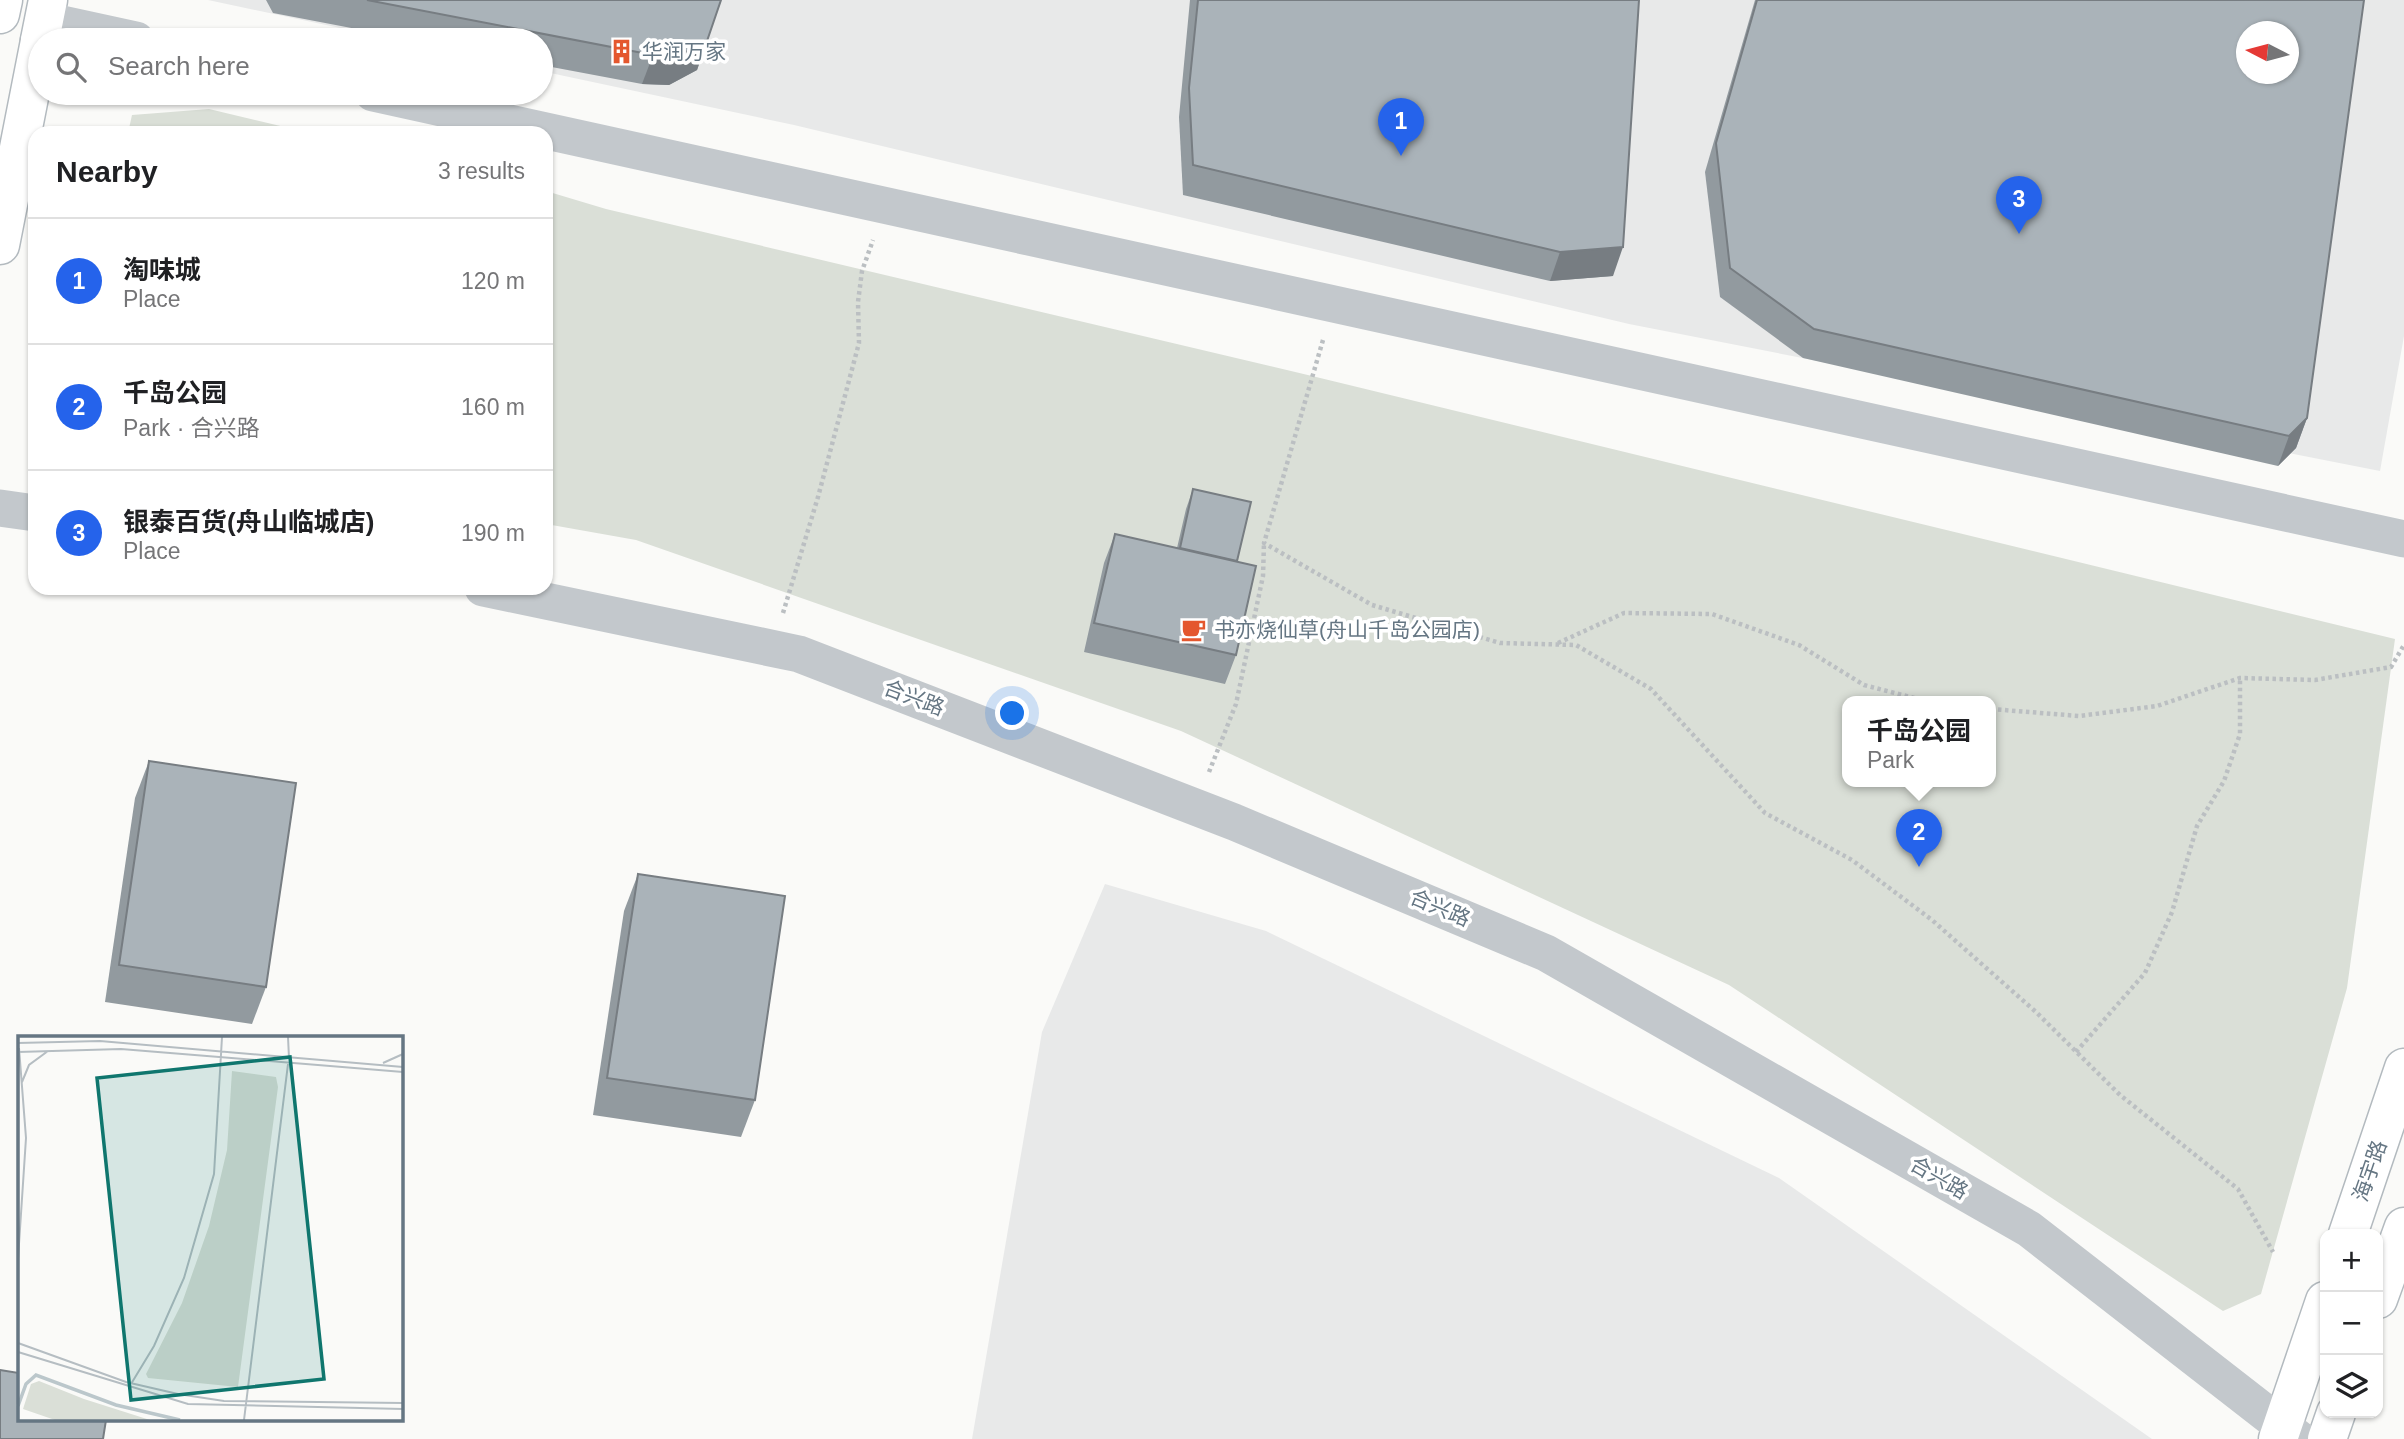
<!DOCTYPE html>
<meta charset="utf-8">
<style>
body{margin:0;font-family:Helvetica,"Noto Sans SC",sans-serif;background:#f2f2f2;color:#202124}
.controls{position:absolute;right:21px;bottom:21px;display:grid;overflow:hidden;border-radius:14px;box-shadow:0 2px 5px #0004}
.controls button{width:63px;height:63px;display:grid;place-items:center;padding:0;border:0;border-bottom:2px solid #e0e0e0;background:#fff;color:#202124;font:35px sans-serif}
.compass{position:absolute;left:2236px;top:21px;width:63px;height:63px;border-radius:50%;background:#fff;box-shadow:0 2px 5px #0004;rotate:276deg}
.you{position:absolute;left:1013px;top:714px;width:24px;height:24px;margin:-18px;border:5px solid #fff;border-radius:50%;background:#1a73e8;box-shadow:0 0 0 10px #1a73e833}
.badge{display:grid;place-items:center;width:46px;height:46px;border-radius:50%;background:#2563eb;color:#fff;font-size:23px;font-weight:700}
.pin{position:absolute;translate:-50% -58px;filter:drop-shadow(0 2px 4px #0008)}
.pin::after{content:'';position:absolute;top:37px;width:24px;height:21px;background:inherit;clip-path:polygon(0 0,100% 0,50% 100%)}
.popup{position:absolute;left:1842px;top:696px;width:154px;height:91px;box-sizing:border-box;display:grid;place-content:center;border-radius:14px;background:#fff;filter:drop-shadow(0 2px 5px #0005);font-size:23px;white-space:nowrap;color:#757577}
.popup b{font-size:26px;color:#202124}
.popup::after{content:'';position:absolute;left:50%;top:100%;margin-left:-14px;border:14px solid transparent;border-top-color:#fff}
.list{margin:0;padding:0;list-style:none}
h2{display:flex;justify-content:space-between;align-items:center;height:91px;margin:0;padding:0 28px;font-size:30px}
h2 small{font-size:23px;font-weight:400;color:#757577}
.list li{display:grid;grid-template-columns:46px 1fr auto;gap:21px;align-items:center;box-sizing:border-box;height:126px;padding:0 28px;border-top:2px solid #e0e0e0}
.list b{display:block;font-size:26px;white-space:nowrap}
.list p{margin:0;font-size:23px;white-space:nowrap;color:#757577}
.list em{font-size:23px;font-style:normal;color:#757577}
.icon{flex:none;width:38px;height:38px;fill:none;stroke:currentColor;stroke-width:2;stroke-linecap:round;stroke-linejoin:round}
.map{position:relative;flex:none;width:2404px;height:1439px;overflow:hidden}
.search{position:absolute;background:#fff;box-shadow:0 2px 5px #0004;left:28px;top:28px;width:525px;height:77px;display:flex;align-items:center;gap:18px;box-sizing:border-box;padding:0 24px;border-radius:38px;color:#757577;font-size:26px}
.panel{position:absolute;background:#fff;box-shadow:0 2px 5px #0004;left:28px;top:126px;width:525px;height:469px;border-radius:21px}
.map>svg:first-child{display:block}
.built{fill:#e8e9e9;fill-rule:evenodd}
.green{fill:#dadfd7;fill-rule:evenodd}
.lines{fill:none;stroke-linecap:round;stroke-linejoin:round}
.secondary-casing{stroke:#b3babf;stroke-width:41}
.path{stroke:#bbbfc2;stroke-width:4.5;stroke-dasharray:3.5 3.5;stroke-linecap:butt}
.street{stroke:#c3c8cc;stroke-width:37}
.secondary{stroke:#fff;stroke-width:38}
.wall{fill:#929a9f}
.shaded-wall{fill:#777d82}
.building{fill:#aab3b9;stroke:#777d82;stroke-width:2;fill-rule:evenodd}
.labels{text-anchor:middle;stroke-width:7;stroke-linejoin:round;paint-order:stroke}
.poi-label{font-size:21px;fill:#657683;stroke:#fff;text-anchor:start}
.street-label{font-size:21px;fill:#657683;stroke:#fff}
.inset-river{fill:none;stroke:#bbc7cb;stroke-width:3.5}
.inset-road{fill:none;stroke:#b5bdc2;stroke-width:2}
.view{fill:#0f766e;fill-opacity:0.15;stroke:#0f766e;stroke-width:3.5}
.inset-edge{fill:none;stroke:#657683;stroke-width:3.5}
</style>
<div class="map">
<svg width="2404" height="1439" viewBox="0 0 2404 1439">
<rect width="100%" height="100%" fill="#fafaf8"/>
<g class="built">
<path d="M208,0h2196v336l-24,135 -751,-147 -835,-199 -253,-54v-31h-144zM2246,32h42v42h-42z"/>
<polygon points="1105,884 1266,931 1779,1178 2152,1439 972,1439 1042,1032"/>
</g>
<g class="green">
<polygon points="209,109 310,133 128,133 132,115"/>
<path d="M546,191l60,18 706,167 1083,263 -48,349 -86,306 -38,17 -494,-326 -548,-254 -545,-191 -90,-16zM1847,701h144v80h-144z"/>
</g>
<g class="lines">
<defs>
<g id="secondary">
<polyline points="0,14 3,0"/>
<polyline points="40,40 48,0"/>
<polyline points="0,245 40,41"/>
<polyline points="2348,1234 2404,1068"/>
<polyline points="2378,1299 2404,1227"/>
<polyline points="2278,1439 2325,1301"/>
<polyline points="2327,1439 2336,1413"/>
</g>
</defs>
<use href="#secondary" class="secondary-casing"/>
<g class="path">
<polyline points="1323,340 1264,543 1372,605 1500,643 1576,645 1651,689 1765,813 1852,860 1932,920 2036,1012 2120,1095 2238,1189 2273,1252"/>
<polyline points="783,613 818,497 859,343 858,302 862,271 873,240"/>
<polyline points="1558,643 1624,613 1712,614 1799,645 1864,685 1926,701"/>
<polyline points="1991,709 2079,716 2157,706 2240,678 2315,680 2391,667 2404,645"/>
<polyline points="1209,772 1236,704 1263,576 1264,543"/>
<polyline points="2076,1052 2145,973 2172,912 2197,826 2224,781 2240,734 2240,678"/>
</g>
<g class="street">
<polyline points="44,20 136,40"/>
<polyline points="373,93 2404,539"/>
<polyline points="0,508 35,513"/>
<polyline points="483,588 799,654 1234,822 1546,953 2029,1229 2299,1439"/>
</g>
<use href="#secondary" class="secondary"/>
</g>
<g class="wall">
<polygon points="266,0 721,0 697,70 669,85 642,84 541,65 541,40 414,40 273,13"/>
<polygon points="1190,0 1639,0 1613,276 1550,281 1183,195 1179,117"/>
<polygon points="1755,0 2364,0 2307,418 2296,448 2278,466 1803,358 1720,297 1705,172"/>
<polygon points="1193,489 1237,562 1236,655 1225,684 1084,652 1104,563 1115,534 1177,548 1186,509"/>
<polygon points="149,761 266,987 252,1024 105,1002 135,798"/>
<polygon points="638,874 755,1100 741,1137 593,1115 624,911"/>
</g>
<g class="shaded-wall">
<polygon points="707,41 697,70 669,85 642,84 653,55"/>
<polygon points="1623,247 1613,276 1550,281 1560,252"/>
<polygon points="2307,418 2296,448 2278,466 2289,436"/>
</g>
<g class="building">
<polygon points="367,0 721,0 707,41 679,56 653,55"/>
<polygon points="1198,0 1639,0 1623,247 1560,252 1193,165 1189,88"/>
<path d="M1757,0h607l-57,418 -18,18 -475,-107 -84,-61 -14,-125zM2246,32h42v42h-42z"/>
<polygon points="1193,489 1251,502 1237,561 1180,548"/>
<polygon points="1115,534 1256,566 1236,655 1094,623"/>
<polygon points="149,761 296,783 266,987 119,965"/>
<polygon points="638,874 785,896 755,1100 607,1078"/>
<polygon points="0,1370 19,1373 19,1420 106,1420 103,1439 0,1439"/>
</g>
<defs>
<symbol id="building-bare" viewBox="-9 -9 18 18"><path d="M-4-6H4V6H1V3H-1V6H-4ZM-2.5-4.3h1.7v1.8h-1.7ZM.8-4.3h1.7v1.8H.8ZM-2.5-1h1.7V.8h-1.7ZM.8-1h1.7V.8H.8Z" fill="#e4572e" stroke="#fff" stroke-width="2.5" paint-order="stroke"/></symbol>
<symbol id="cafe-bare" viewBox="-9 -9 18 18"><path d="M-5.5-4.5H6V0H3Q3 3.5 0 3.5H-2.5Q-5.5 3.5-5.5 0ZM3-3.2v2h1.7v-2ZM-6 4.5H4V6H-6Z" fill="#e4572e" stroke="#fff" stroke-width="2.5" paint-order="stroke"/></symbol>
</defs>
<g fill-rule="evenodd">
<use href="#building-bare" x="604" y="34" width="35" height="35"/>
<use href="#cafe-bare" x="1176" y="612" width="35" height="35"/>
</g>
<g class="labels">
<g class="poi-label">
<text x="642" y="59">华润万家</text>
<text x="1214" y="637">书亦烧仙草(舟山千岛公园店)</text>
</g>
<g class="street-label">
<text transform="translate(914 698) rotate(21)" y="7">合兴路</text>
<text transform="translate(1440 908) rotate(23)" y="7">合兴路</text>
<text transform="translate(2370 1171) rotate(-71)" y="7">海宇路</text>
<text transform="translate(1939 1178) rotate(30)" y="7">合兴路</text>
</g>
</g>
<g transform="translate(18 1036)">
<rect width="385" height="385" fill="#fafaf8"/>
<path d="M214,35l44,6 2,10 -40,300 -90,-9 -2,-4 36,-71 27,-77 18,-76zM21,345l45,18 66,21h-95l-32,-11 8,-25z" fill="#dadfd7"/>
<path class="inset-river" d="M0,370l8,-22 10,-9 80,30 64,15"/>
<path class="inset-road" d="M270,1l1,21M0,7l82,-2 303,26M0,16l103,-3 282,23M365,27l20,-9M4,46l7,-17 19,-14M0,223l8,-121 -7,-90M0,307l108,39 52,12 46,7 179,2M0,316l170,52 215,5M113,348l23,-38 30,-68 30,-104 8,-137M226,384l44,-356"/>
<path class="view" d="M272,21l34,322 -193,21 -34,-322z"/>
<rect width="385" height="385" class="inset-edge"/>
</g>
</svg>
<div class="controls">
<button>+</button>
<button>−</button>
<button><svg class="icon" aria-label="layers" viewBox="0 0 24 24"><path d="M12 4l9 5-9 5-9-5zM3 14l9 5 9-5"/></svg></button>
</div>
<svg class="compass" viewBox="-18 -18 36 36"><path d="M0-13l5 13h-10z" fill="#e53935"/><path d="M0 13l5-13h-10z" fill="#757577"/></svg>
<div class="you"></div>
<div class="pin badge" style="left:1401px;top:156px">1</div>
<div class="pin badge" style="left:1919px;top:867px">2</div>
<div class="popup"><b>千岛公园</b>Park</div>
<div class="pin badge" style="left:2019px;top:234px">3</div>
<div class="search"><svg class="icon" aria-label="search" viewBox="0 0 24 24"><circle cx="10" cy="10" r="6"/><path d="M15 15l6 6"/></svg>Search here</div>
<section class="panel">
<h2>Nearby<small>3 results</small></h2>
<ul class="list">
<li><span class="badge">1</span><div><b>淘味城</b><p>Place</p></div><em>120 m</em></li>
<li><span class="badge">2</span><div><b>千岛公园</b><p>Park · 合兴路</p></div><em>160 m</em></li>
<li><span class="badge">3</span><div><b>银泰百货(舟山临城店)</b><p>Place</p></div><em>190 m</em></li>
</ul>
</section>
</div>
